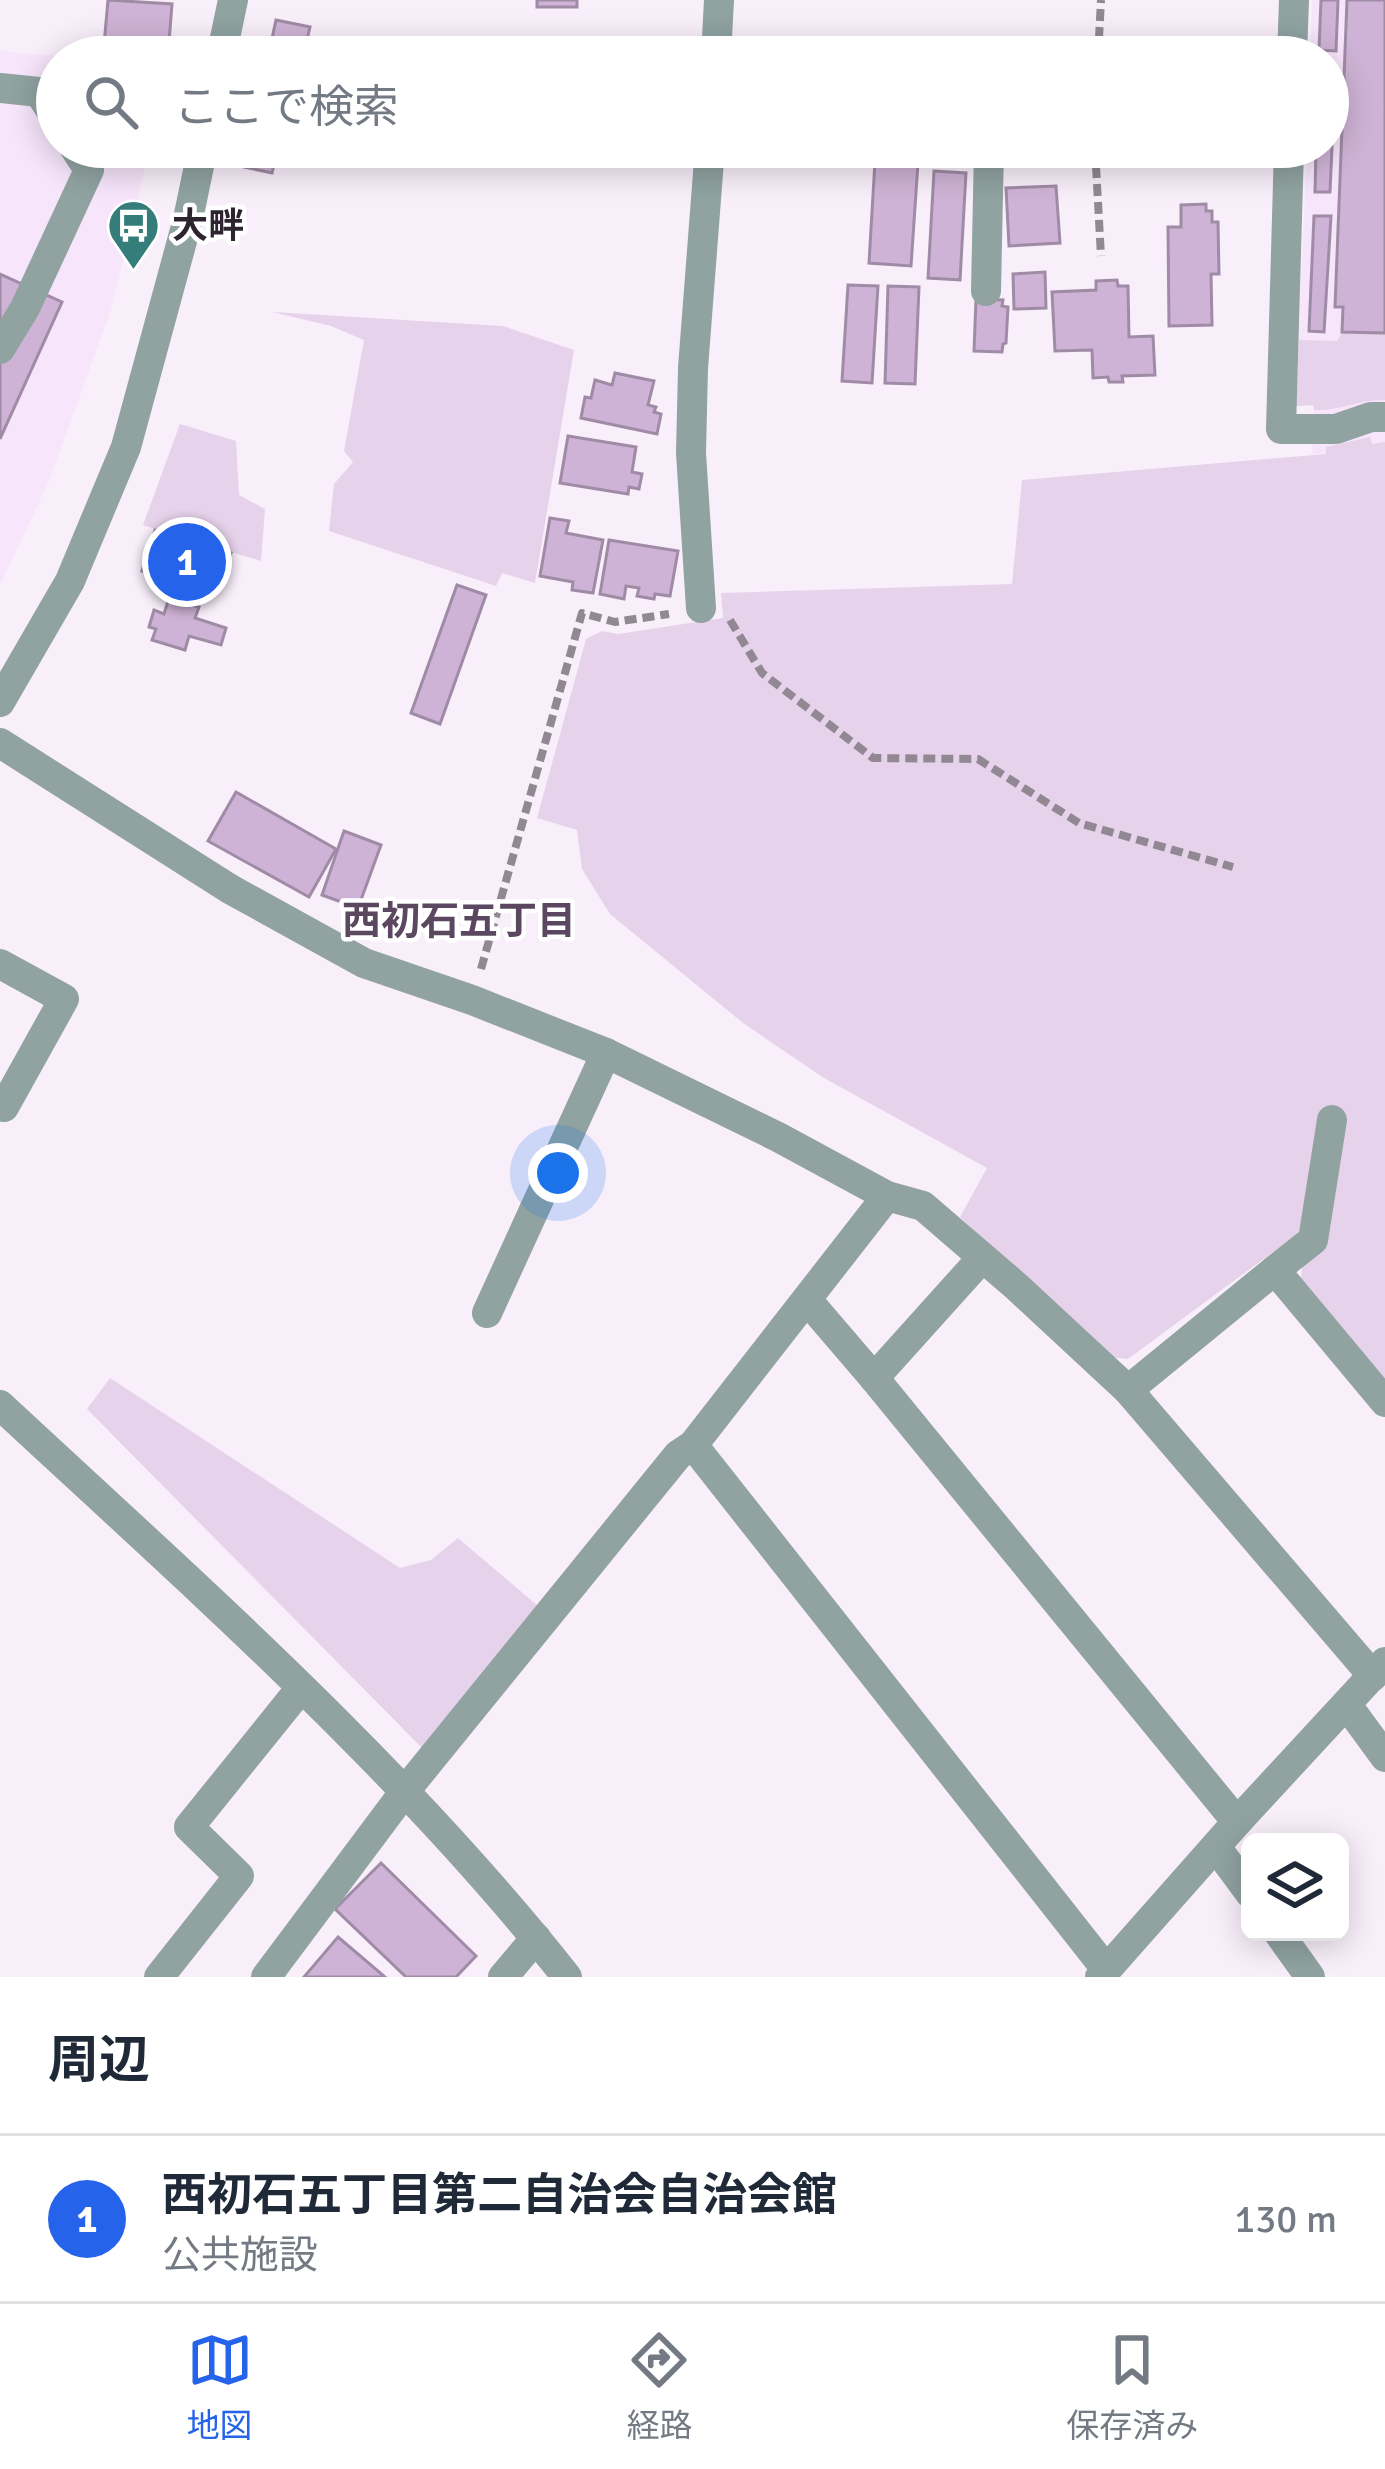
<!DOCTYPE html>
<html lang="ja">
<meta charset="utf-8">
<style>
body{margin:0;font-family:Signika,"Noto Sans JP",sans-serif;background:#f6f6f7;color:#1f2937}
.controls{position:absolute;right:36px;bottom:36px;display:grid;overflow:hidden;border-radius:18px;box-shadow:0 6px 30px #0003}
.controls button{width:108px;height:108px;display:grid;place-items:center;padding:0;border:0;border-bottom:3px solid #e0e1e3;background:#fff;color:#1f2937;font:60px sans-serif}
.you{position:absolute;left:558px;top:1173px;width:42px;height:42px;margin:-30px;border:9px solid #fff;border-radius:50%;background:#1a73e8;box-shadow:0 0 0 18px #1a73e833}
.badge{display:grid;place-items:center;width:78px;height:78px;border-radius:50%;background:#2563eb;color:#fff;font-size:39px;font-weight:700}
.pin{position:absolute;translate:-50% -50%;border:6px solid #fff;box-shadow:0 3px 12px #0006}
.list{margin:0;padding:0;list-style:none}
h2{display:flex;justify-content:space-between;align-items:center;height:156px;margin:0;padding:0 48px;font-size:51px}
h2 small{font-size:39px;font-weight:400;color:#747a83}
.list li{display:grid;grid-template-columns:78px 1fr auto;gap:36px;align-items:center;box-sizing:border-box;height:168px;padding:0 48px;border-top:3px solid #e0e1e3}
.list b{display:block;font-size:45px;white-space:nowrap}
.list p{margin:0;font-size:39px;white-space:nowrap;color:#747a83}
.list em{font-size:39px;font-style:normal;color:#747a83}
.icon{flex:none;width:66px;height:66px;fill:none;stroke:currentColor;stroke-width:2;stroke-linecap:round;stroke-linejoin:round}
.map{position:relative;flex:none;width:1385px;height:1977px;overflow:hidden}
.search{position:absolute;background:#fff;box-shadow:0 6px 30px #0003;left:36px;right:36px;top:36px;height:132px;display:flex;align-items:center;gap:30px;box-sizing:border-box;padding:0 42px;border-radius:66px;color:#747a83;font-size:45px}
.sheet{height:324px;background:#fff}
nav{display:flex;justify-content:space-around;align-items:center;box-sizing:border-box;height:168px;border-top:3px solid #e0e1e3;background:#fff;font-size:33px;color:#747a83}
nav a{display:grid;justify-items:center;gap:6px}
nav .on{color:#2563eb}
.map>svg:first-child{display:block}
.built{fill:#f7e5fb}
.green{fill:#e6d2eb}
.building{fill:#cfb3d6;stroke:#a08ba6;stroke-width:3}
.lines{fill:none;stroke-linecap:round;stroke-linejoin:round}
.path{stroke:#918893;stroke-width:8;stroke-dasharray:12 6;stroke-linecap:butt}
.minor{stroke:#90a3a1;stroke-width:30}
.labels{text-anchor:middle;stroke-width:9;stroke-linejoin:round;paint-order:stroke}
.poi-label{font-size:36px;font-weight:bold;fill:#2d242f;stroke:#fff;text-anchor:start}
.neighbourhood-label{font-size:39px;font-weight:bold;fill:#5b4760;stroke:#fff}
</style>
<div class="map">
<svg width="1385" height="1977" viewBox="0 0 1385 1977">
<rect width="100%" height="100%" fill="#f9effb"/>
<g class="built">
<polygon points="1312,0 1385,0 1385,452 1312,454 1314,406 1296,406 1307,147 1328,147 1328,57 1310,57"/>
<polygon points="0,51 73,57 57,57 57,147 149,147 133,222 108,318 49,481 0,585"/>
</g>
<g class="green">
<polygon points="272,312 503,326 574,350 535,583 502,573 496,586 329,531 334,484 353,462 344,451 364,340 331,326"/>
<path d="M1342,332l43,1v67c-26,-1 -44,11 -71,10l-1,-5 -17,1 3,-66 38,1z"/>
<polygon points="180,424 236,441 239,495 265,509 261,561 143,525"/>
<polygon points="1370,437 1372,444 1385,442 1385,1385 1300,1285 1303,1263 1325,1247 1346,1115 1321,1111 1300,1232 1128,1359 1108,1357 960,1217 987,1168 824,1078 743,1023 610,914 582,869 577,830 537,818 586,639 602,631 618,634 723,618 721,593 1012,584 1022,480 1326,454 1326,447"/>
<polygon points="110,1378 400,1568 431,1560 458,1538 545,1612 427,1753 87,1409"/>
</g>
<g class="building">
<polygon points="108,0 172,4 169,42 163,42 161,57 103,56"/>
<rect x="537" y="0" width="40" height="7"/>
<polygon points="1321,0 1338,0 1336,51 1319,50"/>
<polygon points="1347,0 1385,0 1385,333 1342,332 1343,307 1335,307"/>
<polygon points="276,20 310,27 303,57 268,57"/>
<polygon points="1328,79 1335,79 1330,192 1315,192 1316,147 1328,147"/>
<polygon points="259,147 278,147 272,173 244,167 248,151 258,153"/>
<polygon points="875,161 918,163 911,266 869,263"/>
<polygon points="934,171 966,173 960,280 928,278"/>
<polygon points="1056,186 1060,243 1009,246 1006,188"/>
<polygon points="1206,204 1206,211 1212,211 1212,222 1218,222 1219,274 1211,274 1212,325 1169,326 1168,227 1181,227 1181,205"/>
<polygon points="1314,216 1331,216 1324,332 1309,331"/>
<polygon points="1045,272 1046,308 1014,309 1013,274"/>
<polygon points="0,274 62,302 0,439"/>
<polygon points="1117,280 1118,286 1128,286 1129,337 1153,336 1155,375 1122,376 1123,382 1109,382 1108,377 1093,378 1092,350 1055,351 1052,292 1096,290 1096,281"/>
<polygon points="848,285 878,286 872,383 842,381"/>
<polygon points="888,286 919,287 915,384 885,383"/>
<polygon points="976,299 1003,300 1002,306 1008,307 1006,343 1003,344 1002,352 974,351"/>
<polygon points="615,373 654,381 648,405 656,407 654,412 661,414 657,434 581,418 585,397 591,398 595,380 612,385"/>
<polygon points="568,436 636,447 632,472 642,474 639,489 629,487 628,494 560,483"/>
<polygon points="550,518 569,521 566,533 603,540 593,593 572,590 573,582 540,576"/>
<polygon points="155,530 231,553 220,586 202,581 200,588 142,571"/>
<polygon points="609,540 678,551 670,596 655,594 654,599 637,596 639,588 626,586 624,599 600,594"/>
<polygon points="457,585 486,595 440,724 411,713"/>
<polygon points="169,598 199,607 195,618 226,628 221,645 189,636 185,650 152,640 156,629 149,627 154,610 164,614"/>
<polygon points="236,792 336,849 309,897 208,841"/>
<polygon points="344,831 381,845 358,908 322,895"/>
<polygon points="381,1863 476,1956 456,1977 406,1977 335,1909"/>
<polygon points="338,1937 385,1977 304,1977"/>
</g>
<g class="lines">
<g class="path">
<polyline points="1098,57 1101,0"/>
<polyline points="940,147 962,147"/>
<polyline points="1019,148 1095,150"/>
<polyline points="1095,148 1101,256"/>
<polyline points="730,620 762,673 873,758 978,759 1079,823 1233,867"/>
<polyline points="481,969 582,613 615,622 669,614"/>
</g>
<g class="minor">
<polyline points="221,57 233,0"/>
<polyline points="716,57 719,0"/>
<polyline points="1292,57 1294,0"/>
<polyline points="0,88 39,92 57,120"/>
<polyline points="1289,147 1281,429 1336,429 1371,417 1385,417"/>
<polyline points="986,291 989,148"/>
<polyline points="0,349 25,308 89,170 74,147"/>
<polyline points="701,608 691,453 693,368 710,147"/>
<polyline points="0,702 70,581 126,447 188,219 203,147"/>
<polyline points="0,743 230,889 364,963 472,1000 606,1053 778,1137 887,1196 923,1206 1017,1287 1128,1390 1373,1676"/>
<polyline points="0,964 64,999 4,1107"/>
<polyline points="887,1196 693,1445 1106,1969"/>
<polyline points="1275,1270 1313,1240 1332,1120"/>
<polyline points="808,1301 874,1378 1237,1822"/>
<polyline points="487,1313 606,1053"/>
<polyline points="874,1378 982,1258"/>
<polyline points="1128,1390 1275,1270 1385,1402"/>
<path d="M0,1405c196,182 400,361 567,572"/>
<polyline points="1347,1705 1385,1757"/>
<polyline points="1216,1847 1250,1893"/>
<polyline points="1278,1932 1310,1977"/>
<polyline points="159,1977 239,1876 189,1827 301,1688"/>
<polyline points="266,1977 405,1791 678,1455 693,1445"/>
<polyline points="503,1977 536,1938"/>
<polyline points="1100,1977 1237,1822 1385,1662"/>
</g>
</g>
<defs>
<symbol id="bus-pin" viewBox="-11 -11 22 30"><path d="M0 17L-7.5 6A9.5 9.5 0 1 1 7.5 6Z" fill="#347d7a" stroke="#fff"/><path d="M-5-6H5V4H4V6H2V4H-2V6H-4V4H-5ZM-3.5-4V0h7V-4ZM-3.5 1.2v1.5H-2V1.2ZM2 1.2v1.5H3.5V1.2Z" fill="#fff"/></symbol>
</defs>
<g fill-rule="evenodd">
<use href="#bus-pin" x="104" y="196" width="59" height="81"/>
</g>
<g class="labels">
<g class="poi-label">
<text x="172" y="238">大畔</text>
</g>
<g class="neighbourhood-label">
<text x="459" y="934">西初石五丁目</text>
</g>
</g>
</svg>
<div class="controls">
<button><svg class="icon" aria-label="layers" viewBox="0 0 24 24"><path d="M12 4l9 5-9 5-9-5zM3 14l9 5 9-5"/></svg></button>
</div>
<div class="you"></div>
<div class="pin badge" style="left:187px;top:562px">1</div>
<div class="search"><svg class="icon" aria-label="search" viewBox="0 0 24 24"><circle cx="10" cy="10" r="6"/><path d="M15 15l6 6"/></svg>ここで検索</div>
</div>
<section class="sheet">
<h2>周辺<small></small></h2>
<ul class="list">
<li><span class="badge">1</span><div><b>西初石五丁目第二自治会自治会館</b><p>公共施設</p></div><em>130 m</em></li>
</ul>
</section>
<nav>
<a class="on"><svg class="icon" aria-label="map" viewBox="0 0 24 24"><path d="M3 6l6-2 6 2 6-2v14l-6 2-6-2-6 2zM9 4v14M15 6v14"/></svg>地図</a>
<a><svg class="icon" aria-label="directions" viewBox="0 0 24 24"><path d="M12 3l9 9-9 9-9-9zM9 14v-3h6M13 9l2 2-2 2"/></svg>経路</a>
<a><svg class="icon" aria-label="saved" viewBox="0 0 24 24"><path d="M7 4h10v16l-5-4-5 4z"/></svg>保存済み</a>
</nav>
